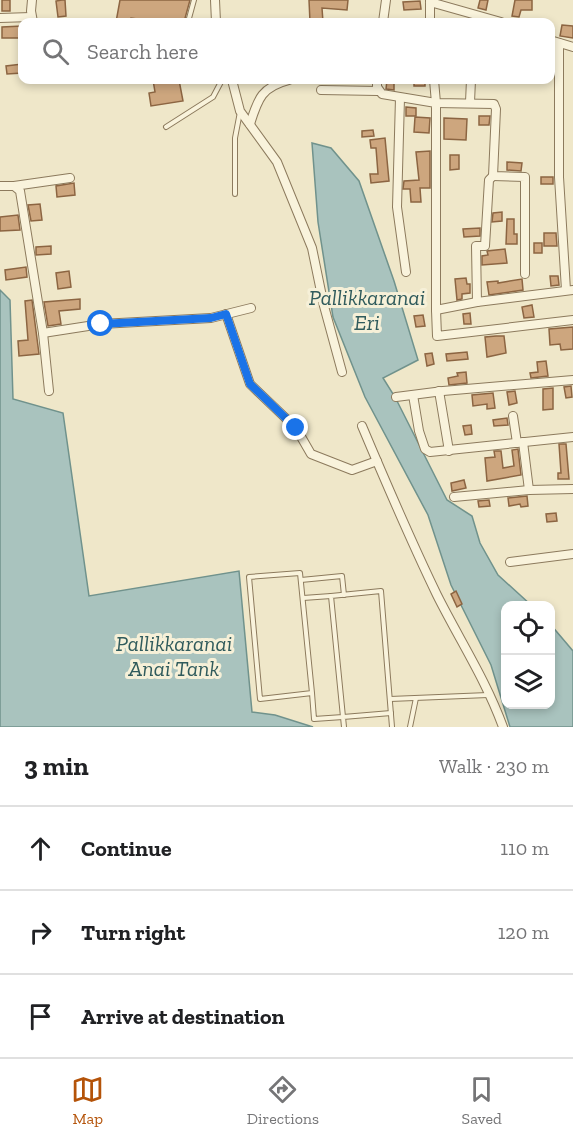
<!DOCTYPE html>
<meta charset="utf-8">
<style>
body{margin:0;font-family:"Zilla Slab",serif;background:#f6f6f6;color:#202124}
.controls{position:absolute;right:18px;bottom:18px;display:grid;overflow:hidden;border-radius:12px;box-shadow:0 3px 9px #0003}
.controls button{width:54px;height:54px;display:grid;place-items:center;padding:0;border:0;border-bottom:2px solid #e0e0e0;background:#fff;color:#202124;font:30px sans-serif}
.stop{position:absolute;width:18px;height:18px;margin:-14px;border:4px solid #1a73e8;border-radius:50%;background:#fff}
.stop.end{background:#1a73e8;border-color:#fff;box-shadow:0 2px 6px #0008}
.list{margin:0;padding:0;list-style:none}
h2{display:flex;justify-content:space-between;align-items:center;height:78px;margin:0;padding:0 24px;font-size:26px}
h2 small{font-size:20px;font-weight:400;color:#757577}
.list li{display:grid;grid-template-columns:39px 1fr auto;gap:18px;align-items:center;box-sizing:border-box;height:84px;padding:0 24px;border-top:2px solid #e0e0e0}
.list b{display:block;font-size:22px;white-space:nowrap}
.list em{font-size:20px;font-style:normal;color:#757577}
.icon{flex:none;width:33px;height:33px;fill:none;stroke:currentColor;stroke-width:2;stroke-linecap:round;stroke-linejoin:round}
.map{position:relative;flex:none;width:573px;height:727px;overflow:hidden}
.search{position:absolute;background:#fff;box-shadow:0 3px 9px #0003;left:18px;right:18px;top:18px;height:66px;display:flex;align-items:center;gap:15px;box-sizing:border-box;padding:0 21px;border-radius:12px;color:#757577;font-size:22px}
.sheet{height:330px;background:#fff}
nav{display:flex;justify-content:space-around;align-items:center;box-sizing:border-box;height:84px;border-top:2px solid #e0e0e0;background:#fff;font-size:16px;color:#757577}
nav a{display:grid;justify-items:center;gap:3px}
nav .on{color:#b45309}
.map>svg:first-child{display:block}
.water{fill:#a9c3be;stroke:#70928c;stroke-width:1.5}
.building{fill:#cda67e;stroke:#8c6542;stroke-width:1.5}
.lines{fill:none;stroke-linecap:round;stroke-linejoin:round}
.service-casing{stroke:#8c7a5d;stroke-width:6}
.minor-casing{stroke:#8c7a5d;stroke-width:10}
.service{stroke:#f9f3dc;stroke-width:4}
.minor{stroke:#f9f3dc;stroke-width:8}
.route{stroke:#1a73e8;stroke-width:8}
.labels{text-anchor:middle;stroke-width:6;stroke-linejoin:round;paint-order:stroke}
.water-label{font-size:22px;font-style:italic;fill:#305b5c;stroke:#f6f0d8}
</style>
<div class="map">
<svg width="573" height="727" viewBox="0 0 573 727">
<rect width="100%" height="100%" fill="#efe7c9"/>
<g class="water">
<polygon points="312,143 331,148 359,181 394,281 418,360 383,378 395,397 447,500 472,516 480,543 498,575 531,605 506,606 506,704 550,704 551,625 573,651 573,727 510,727 491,665 451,585 428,515 365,397 333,317 318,222"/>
<polygon points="0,290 10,300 13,399 63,413 89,596 239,571 252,712 275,715 313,727 0,727"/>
</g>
<g class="building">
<rect x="2" y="0" width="8" height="11"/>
<polygon points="62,0 65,0 66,16 58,17 56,1"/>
<polygon points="120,0 190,0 184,22 159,22 131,18 130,22 116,22"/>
<polygon points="309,0 348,0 347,10 322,8 323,22 310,22"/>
<polygon points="480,0 488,0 486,10 478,8"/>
<polygon points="515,0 532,0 532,10 521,10 519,17 512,16"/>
<polygon points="420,1 421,9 404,10 403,2"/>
<polygon points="562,25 573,26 573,38 560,36"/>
<polygon points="22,26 22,38 2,38 2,27"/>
<polygon points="22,64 22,73 7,74 6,66"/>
<polygon points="153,80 179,80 183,101 151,106 149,93 155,92"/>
<polygon points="387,80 394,81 394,90 386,89"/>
<rect x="414" y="80" width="11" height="6"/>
<polygon points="406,107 416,108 416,116 406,116"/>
<polygon points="479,116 490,116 489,125 479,125"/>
<polygon points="415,117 430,118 429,133 414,132"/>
<polygon points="444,118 467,119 466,140 444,139"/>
<polygon points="373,130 374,136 362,137 362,131"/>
<polygon points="385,138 389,181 371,183 370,174 378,174 376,148 371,148 370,140"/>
<polygon points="430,151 430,188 420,188 421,202 411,202 410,189 403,189 404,181 419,180 416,152"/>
<polygon points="450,155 459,155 459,169 450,170"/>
<polygon points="507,162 522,163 521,171 507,170"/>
<rect x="541" y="177" width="12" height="7"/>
<polygon points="74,183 75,195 57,197 56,186"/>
<polygon points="40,204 42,220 31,221 28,205"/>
<polygon points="502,212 502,221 492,222 493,213"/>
<polygon points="18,215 20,230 0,231 0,217"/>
<polygon points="507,219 514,219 514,234 517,234 517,244 506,244"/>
<polygon points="480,228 480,236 464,237 463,229"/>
<polygon points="544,233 556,233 557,246 544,246"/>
<rect x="534" y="243" width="8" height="10"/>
<polygon points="51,246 51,254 36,255 36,247"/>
<polygon points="505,249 507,263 482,265 482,256 488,255 487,251"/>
<polygon points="26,267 27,277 6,280 5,270"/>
<polygon points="69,271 71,287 58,289 56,273"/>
<polygon points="550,276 558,276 559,285 551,286"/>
<polygon points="466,278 467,284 470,284 470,293 462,294 462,299 457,300 455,279"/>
<polygon points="522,279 523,290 489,295 487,282 498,281 498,283"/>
<polygon points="80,299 80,309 59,311 61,324 48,326 44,302"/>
<polygon points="32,300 39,354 19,356 18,341 28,340 25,301"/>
<polygon points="532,305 534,317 524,318 522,307"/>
<polygon points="470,313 471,324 464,324 463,314"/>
<polygon points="423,315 425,326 416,327 414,316"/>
<polygon points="573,327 573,349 561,350 560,344 550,345 549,329"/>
<polygon points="496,336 504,336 506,353 487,357 485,337"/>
<polygon points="467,352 468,359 447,361 446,354"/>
<polygon points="432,353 434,364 427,366 425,354"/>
<polygon points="546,361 548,376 531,378 530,373 538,372 537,362"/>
<polygon points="466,372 467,383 449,385 448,378 458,376 457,373"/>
<polygon points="571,386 572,397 566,398 564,387"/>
<polygon points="553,388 553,409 543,410 543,389"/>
<polygon points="515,391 517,403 509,405 507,392"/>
<polygon points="493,393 495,408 487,409 487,404 473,406 472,395"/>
<polygon points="507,418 508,425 494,426 493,420"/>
<polygon points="471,425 472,434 465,435 463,426"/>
<polygon points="559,444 566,444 569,479 558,479 558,473 561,473"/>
<polygon points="518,449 521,475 487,481 485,458 495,457 494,451 501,451 503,468 514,466 512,450"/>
<polygon points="464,480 466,488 452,491 451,483"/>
<polygon points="527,496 528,506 521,507 520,504 509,506 508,498"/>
<polygon points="489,500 490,506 479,507 478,501"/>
<polygon points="556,513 557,521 547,522 546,514"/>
<polygon points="456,591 462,604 457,607 451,594"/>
</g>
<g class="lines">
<defs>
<g id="service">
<polyline points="188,22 194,0"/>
<polyline points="166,127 213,97 222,80"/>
<polyline points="235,194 235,138 240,112"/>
<polyline points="301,580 342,576 344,595"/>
<polyline points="303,598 331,596"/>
<polyline points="312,693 300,573 249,577 260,699 312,693 314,719 343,717 331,596 381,591 392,727"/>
<polyline points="390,699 488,695"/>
<polyline points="344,727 343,717 391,713"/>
<polyline points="410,727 416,698"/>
</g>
<g id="minor">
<polyline points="32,0 31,11 33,22"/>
<polyline points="215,0 216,22"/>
<polyline points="430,2 501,22"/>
<polyline points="0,18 31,17"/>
<polyline points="383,22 386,0"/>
<polyline points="430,22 430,0"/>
<polyline points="550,40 573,47"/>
<polyline points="559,43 559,177 566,290"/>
<polyline points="232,80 240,111 277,162 312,248 324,306 342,372"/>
<polyline points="377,80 377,87 382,94 436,103 436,310 477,302 573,290"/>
<polyline points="434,80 436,103 494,104 496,109 493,176 525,177 525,274"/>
<polyline points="321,90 378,91"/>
<polyline points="400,98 397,207 406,272"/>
<polyline points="470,102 471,80"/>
<path d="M250,124c8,-26 12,-37 39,-44"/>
<polyline points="0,186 14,186 20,191 43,333 49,391"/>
<polyline points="14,186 70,178"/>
<polyline points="477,302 476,246 485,246 489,180 493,176"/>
<polyline points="436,310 437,336 573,320"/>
<polyline points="226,314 250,384 296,428 311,454 352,470 377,461"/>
<polyline points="43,333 101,324 211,318 251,308"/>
<polyline points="439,391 449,451"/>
<polyline points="413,395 419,431 425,449 430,452 573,437"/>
<polyline points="396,397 443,391 573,380"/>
<polyline points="513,416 517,443"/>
<path d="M362,426c24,57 48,113 75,169 22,44 49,85 66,132"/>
<polyline points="523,442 529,490"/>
<polyline points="454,497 529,490 573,489"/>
<polyline points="510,562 573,554"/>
</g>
</defs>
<use href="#service" class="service-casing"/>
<use href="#minor" class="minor-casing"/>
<use href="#service" class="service"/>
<use href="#minor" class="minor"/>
</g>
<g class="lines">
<polyline class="route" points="101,324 211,318 226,314 250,384 296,428"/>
</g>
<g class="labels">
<g class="water-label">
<text x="367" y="305">Pallikkaranai<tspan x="367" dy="25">Eri</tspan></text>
<text x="174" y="651">Pallikkaranai<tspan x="174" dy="25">Anai Tank</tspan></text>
</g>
</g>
</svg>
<div class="controls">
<button><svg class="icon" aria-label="locate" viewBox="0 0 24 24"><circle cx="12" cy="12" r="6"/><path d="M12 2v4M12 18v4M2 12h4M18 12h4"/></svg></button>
<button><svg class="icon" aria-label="layers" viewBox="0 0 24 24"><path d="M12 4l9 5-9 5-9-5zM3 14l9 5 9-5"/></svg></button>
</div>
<div class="stop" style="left:101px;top:324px"></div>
<div class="stop end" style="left:296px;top:428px"></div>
<div class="search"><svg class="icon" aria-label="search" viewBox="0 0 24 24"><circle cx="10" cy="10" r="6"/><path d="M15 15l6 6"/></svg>Search here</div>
</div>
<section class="sheet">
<h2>3 min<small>Walk · 230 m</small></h2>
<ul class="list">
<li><svg class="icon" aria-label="ahead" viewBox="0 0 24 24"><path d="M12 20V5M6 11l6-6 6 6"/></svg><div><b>Continue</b></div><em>110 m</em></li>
<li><svg class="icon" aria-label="right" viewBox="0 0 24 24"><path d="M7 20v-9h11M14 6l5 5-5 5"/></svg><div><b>Turn right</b></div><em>120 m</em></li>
<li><svg class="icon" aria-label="arrive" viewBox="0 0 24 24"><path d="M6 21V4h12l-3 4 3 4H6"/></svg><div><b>Arrive at destination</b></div></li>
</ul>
</section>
<nav>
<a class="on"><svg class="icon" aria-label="map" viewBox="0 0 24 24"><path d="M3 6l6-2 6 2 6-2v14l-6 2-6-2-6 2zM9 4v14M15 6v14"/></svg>Map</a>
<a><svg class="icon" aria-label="directions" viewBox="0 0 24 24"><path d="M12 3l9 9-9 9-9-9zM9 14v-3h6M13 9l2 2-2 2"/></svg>Directions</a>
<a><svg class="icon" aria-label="saved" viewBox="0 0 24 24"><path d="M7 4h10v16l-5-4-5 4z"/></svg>Saved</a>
</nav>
